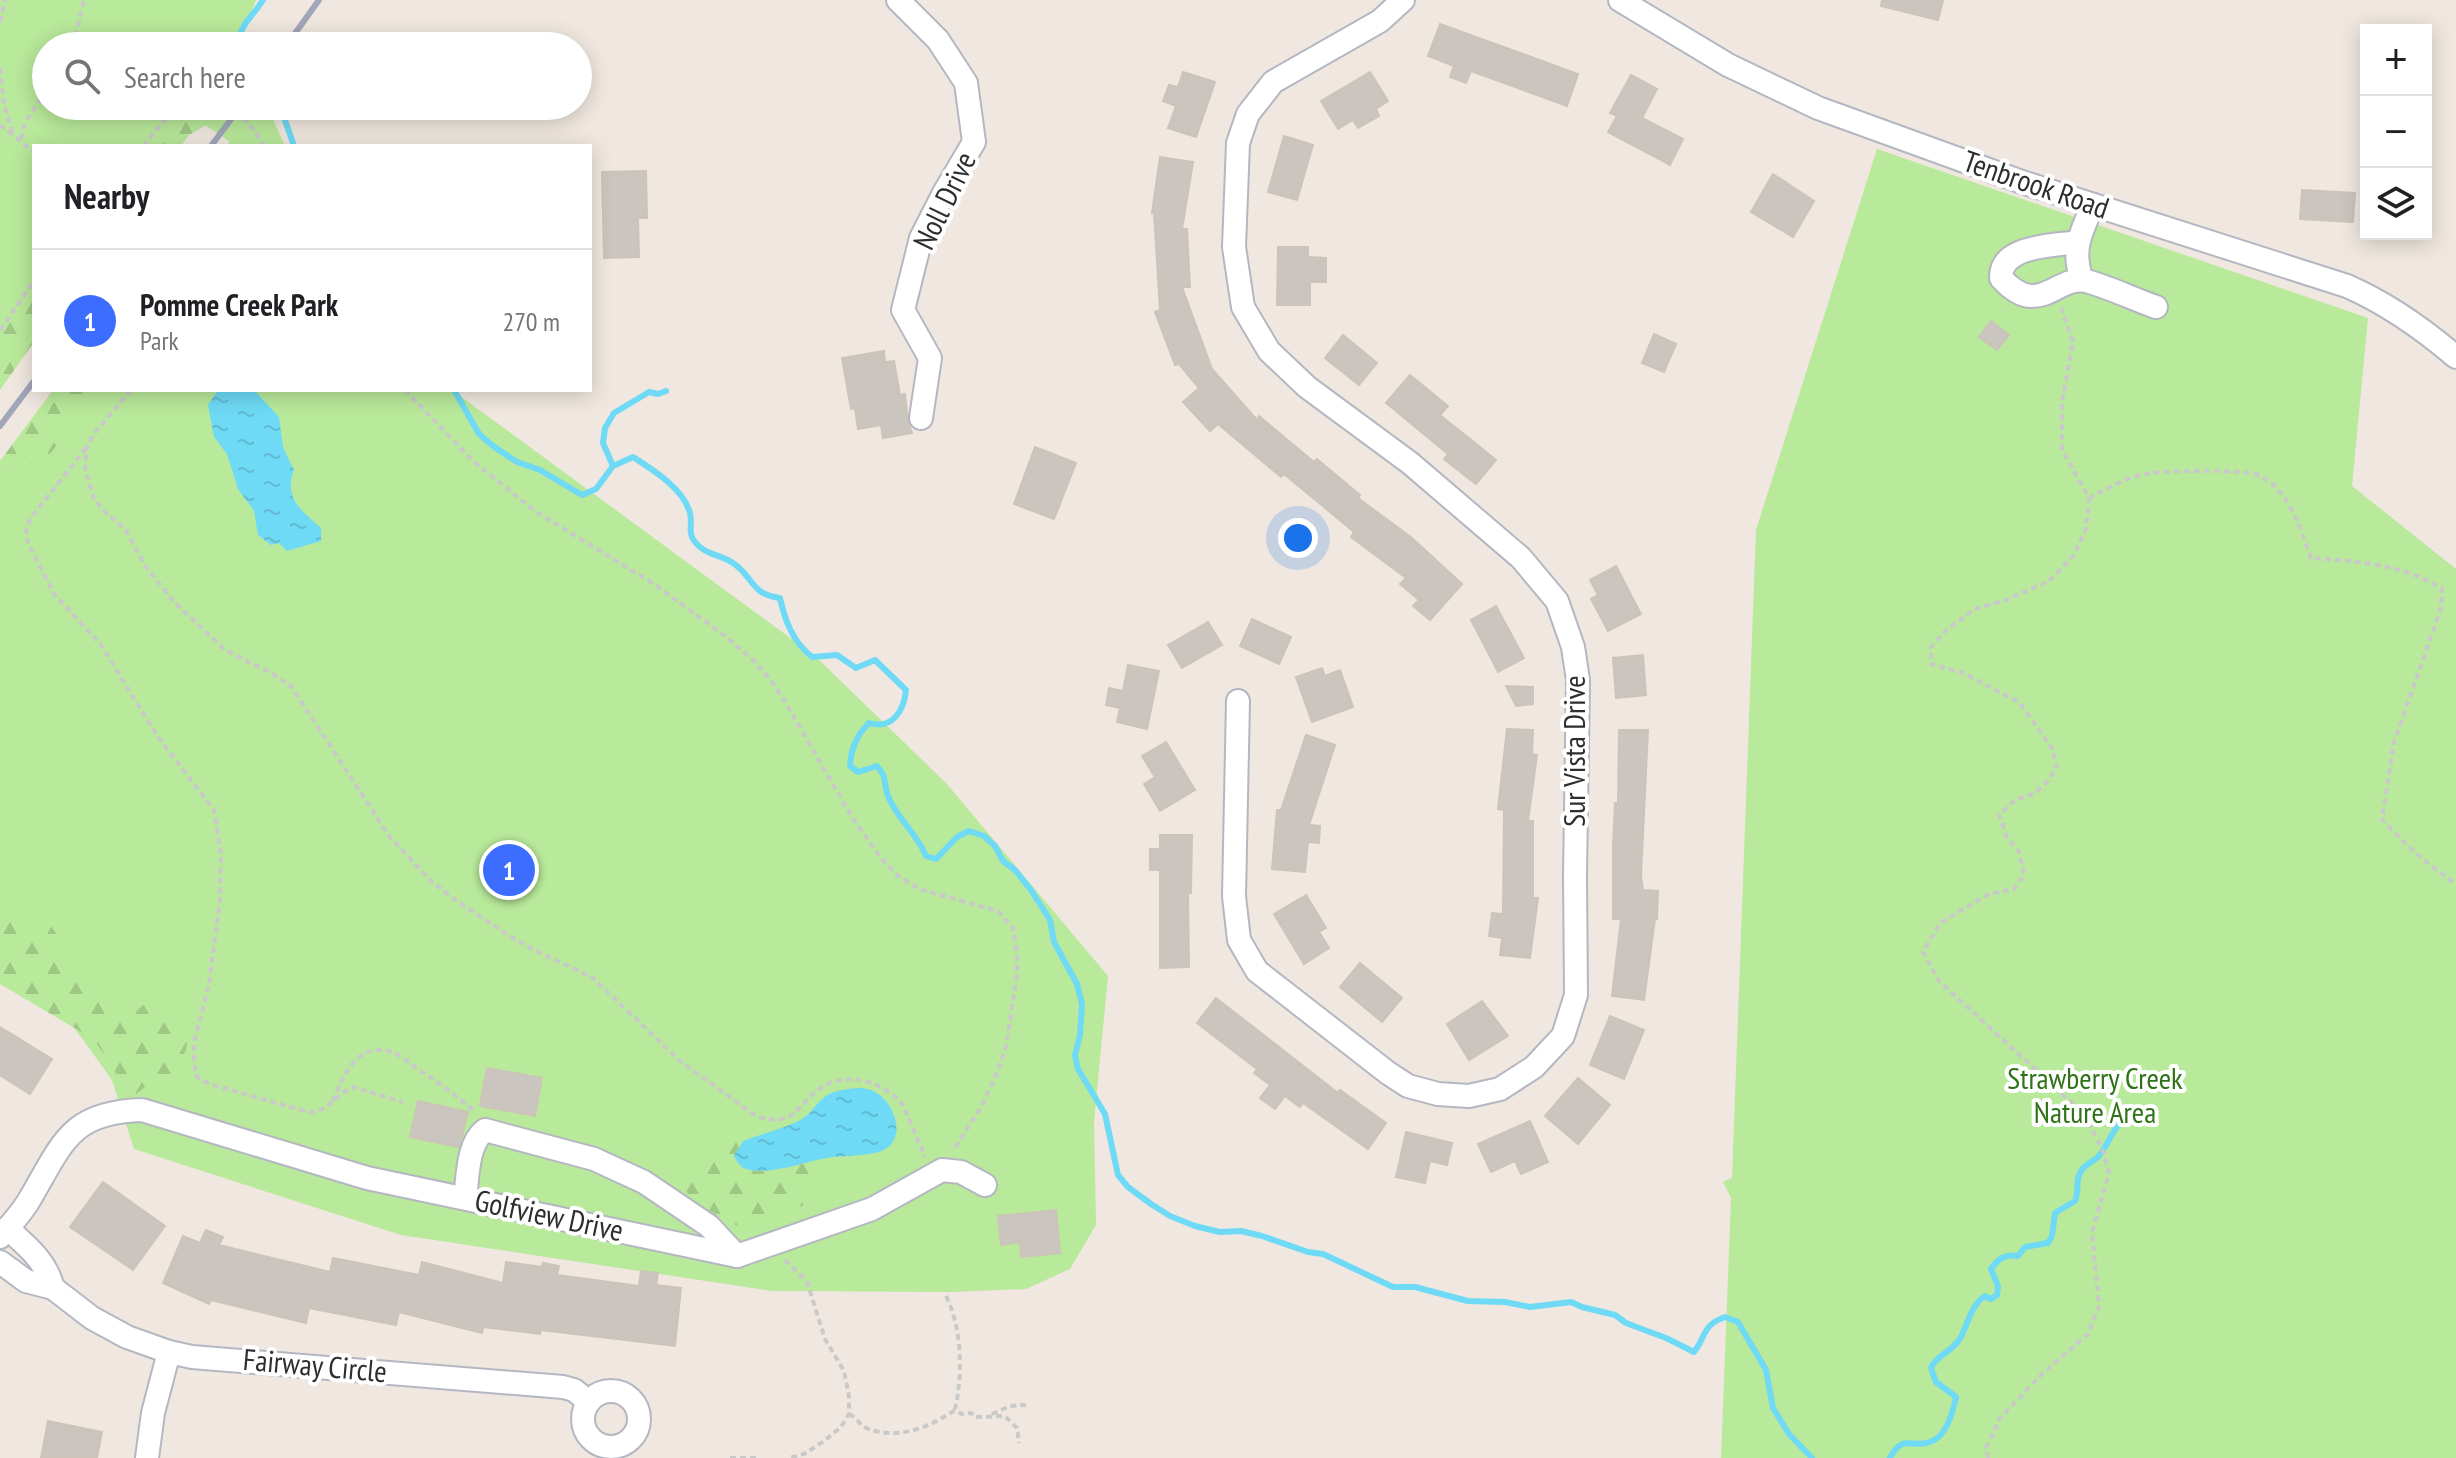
<!DOCTYPE html>
<meta charset="utf-8">
<style>
body{margin:0;font-family:"PT Sans Narrow",sans-serif;background:#f6f6f6;color:#202124}
.controls{position:absolute;right:24px;top:24px;display:grid;overflow:hidden;border-radius:0px;box-shadow:0 4px 20px #0003}
.controls button{width:72px;height:72px;display:grid;place-items:center;padding:0;border:0;border-bottom:2px solid #e0e0e0;background:#fff;color:#202124;font:40px sans-serif}
.you{position:absolute;left:1298px;top:538px;width:28px;height:28px;margin:-20px;border:6px solid #fff;border-radius:50%;background:#1a73e8;box-shadow:0 0 0 12px #1a73e833}
.badge{display:grid;place-items:center;width:52px;height:52px;border-radius:50%;background:#3d6dff;color:#fff;font-size:26px;font-weight:700}
.pin{position:absolute;translate:-50% -50%;border:4px solid #fff;box-shadow:0 2px 8px #0006}
.list{margin:0;padding:0;list-style:none}
h2{display:flex;justify-content:space-between;align-items:center;height:104px;margin:0;padding:0 32px;font-size:34px}
h2 small{font-size:26px;font-weight:400;color:#757577}
.list li{display:grid;grid-template-columns:52px 1fr auto;gap:24px;align-items:center;box-sizing:border-box;height:144px;padding:0 32px;border-top:2px solid #e0e0e0}
.list b{display:block;font-size:30px;white-space:nowrap}
.list p{margin:0;font-size:26px;white-space:nowrap;color:#757577}
.list em{font-size:26px;font-style:normal;color:#757577}
.icon{flex:none;width:44px;height:44px;fill:none;stroke:currentColor;stroke-width:2;stroke-linecap:round;stroke-linejoin:round}
.map{position:relative;flex:none;width:2456px;height:1458px;overflow:hidden}
.search{position:absolute;background:#fff;box-shadow:0 4px 20px #0003;left:32px;top:32px;width:560px;height:88px;display:flex;align-items:center;gap:20px;box-sizing:border-box;padding:0 28px;border-radius:44px;color:#757577;font-size:30px}
.panel{position:absolute;background:#fff;box-shadow:0 4px 20px #0003;left:32px;top:144px;width:560px;height:248px;border-radius:0px}
.map>svg:first-child{display:block}
.grass{fill:#b9e99a}
.forest{fill:url(#forest-firs)}
.water{fill:url(#water-ripples)}
.lines{fill:none;stroke-linecap:round;stroke-linejoin:round}
.stream{stroke:#6edaf6;stroke-width:6}
.building{fill:#cbc5bf;stroke:#ccc4b9;stroke-width:2}
.minor-casing{stroke:#b4b7c2;stroke-width:26}
.path{stroke:#c9c9c9;stroke-width:4;stroke-dasharray:6 4;stroke-linecap:butt}
.minor{stroke:#fff;stroke-width:22}
.rail{stroke:#a2a6b9;stroke-width:6}
.labels{text-anchor:middle;stroke-width:8;stroke-linejoin:round;paint-order:stroke}
.street-label{font-size:30px;fill:#2e2e2e;stroke:#fff}
.park-label{font-size:30px;fill:#2f7217;stroke:#fff}
</style>
<div class="map">
<svg width="2456" height="1458" viewBox="0 0 2456 1458">
<defs>
<pattern id="forest-firs" width="22" height="20" patternUnits="userSpaceOnUse" patternTransform="scale(2)"><rect width="22" height="20" fill="#b9e99a"/><path d="M5 1l3.5 6h-7zM16 11l3.5 6h-7z" fill="#9fc885"/></pattern>
<pattern id="water-ripples" width="26" height="14" patternUnits="userSpaceOnUse" patternTransform="scale(2)"><rect width="26" height="14" fill="#6edaf6"/><path d="M2 4q2-2 4 0t4 0M15 11q2-2 4 0t4 0" fill="none" stroke="#60bbd3"/></pattern>
</defs>
<rect width="100%" height="100%" fill="#f0e8e0"/>
<g class="grass">
<polygon points="0,0 256,0 238,46 46,46 46,106 267,106 285,146 228,146 229,141 187,113 149,146 34,146 34,308 0,355"/>
<polygon points="1877,149 2368,318 2352,486 2456,569 2456,1458 1721,1458 1731,1198 1723,1182 1732,1178 1756,530"/>
<polygon points="88,390 452,390 815,656 946,783 1108,976 1094,1122 1096,1225 1070,1269 1026,1289 951,1292 772,1291 401,1235 134,1149 112,1080 47,990 0,956 0,464 14,470"/>
</g>
<g class="forest">
<polygon points="208,111 215,120 189,135 181,146 134,146 151,135 157,117 177,112"/>
<polygon points="34,291 34,342 0,390 0,323 21,307"/>
<polygon points="53,390 98,390 47,458 14,470 0,464 0,461"/>
<polygon points="0,915 51,926 93,986 133,1014 151,998 191,1022 186,1050 171,1080 154,1080 135,1095 120,1091 114,1067 93,1039 0,984"/>
<polygon points="736,1140 747,1154 803,1161 814,1182 812,1196 802,1206 775,1211 768,1226 753,1231 730,1223 696,1202 688,1194 684,1184 703,1159 716,1156 727,1142"/>
</g>
<g class="water">
<path d="M218,390h36l25,27 4,30 11,23c-11,28 8,41 27,58v13l-34,10 -8,-8 -8,2 -13,-10 -4,-24 -16,-22 -11,-35 -13,-17 -6,-32z"/>
<path d="M861,1088c2,0 11,2 12,3 19,8 34,42 14,57 -12,9 -45,7 -61,10 -22,4 -58,18 -80,11 -6,-2 -9,-7 -12,-13l9,-15c20,-8 41,-12 59,-22 8,-5 12,-12 18,-18 12,-12 26,-12 41,-13z"/>
</g>
<g class="lines">
<g class="stream">
<path d="M243,46l-5,-6c5,-18 15,-24 25,-40"/>
<polyline points="280,106 294,146"/>
<path d="M454,390l25,44 14,12 24,16 23,8 42,25 14,-6 17,-23 20,-9c19,12 51,32 57,56 3,10 -3,20 5,29 10,13 25,12 38,21 20,13 18,32 47,35 5,23 13,44 32,59l25,-2 19,13 19,-8 31,30c-2,21 -14,40 -37,33 -13,13 -18,26 -19,43l8,6 19,-6c11,12 6,17 11,30 9,23 29,37 38,60l10,3 21,-22 12,-6 15,5 11,10 8,15 12,9 16,20 19,30 4,22 23,42 5,20 -2,31 -5,20 3,14 27,45 13,61 10,12 23,17 19,12 25,10 25,6 21,-1 21,5 46,16 15,2 70,33h22l53,14 37,1 25,5 41,-5 11,5 33,8 11,8 40,15 28,14c12,-15 8,-27 31,-35l13,5 28,48 7,38 16,26 23,24"/>
<polyline points="613,466 603,443 605,428 614,413 649,392 658,394 666,391"/>
<path d="M1890,1458c13,-25 21,-9 40,-16 16,-5 23,-30 26,-45l-20,-15 -5,-14c6,-14 24,-17 31,-33 6,-13 10,-31 23,-39l6,3 6,-4 1,-9 -7,-17c7,-10 13,-15 27,-13l7,-9 23,-4 4,-7 3,-23 20,-12c4,-9 1,-17 4,-26 3,-9 12,-12 19,-18 9,-10 13,-24 22,-34"/>
</g>
</g>
<g class="building">
<polygon points="1882,0 1943,0 1938,20 1881,6"/>
<polygon points="1440,24 1578,74 1567,106 1471,71 1466,83 1450,77 1454,66 1428,56"/>
<polygon points="1183,72 1215,82 1196,137 1168,128 1176,106 1163,101 1169,85 1178,87"/>
<polygon points="1370,72 1388,101 1376,109 1379,116 1358,128 1353,120 1338,129 1321,101"/>
<polygon points="1631,75 1657,89 1642,118 1683,139 1670,165 1608,132 1617,116 1610,113"/>
<polygon points="1284,136 1313,145 1297,200 1268,192"/>
<polygon points="1160,157 1193,162 1182,229 1187,229 1190,287 1182,287 1212,369 1257,420 1259,416 1314,462 1317,459 1360,495 1358,498 1412,538 1462,584 1430,620 1413,606 1419,600 1400,584 1406,578 1351,537 1354,532 1284,474 1281,477 1218,424 1210,431 1183,402 1199,388 1179,364 1175,365 1155,312 1160,310 1154,213 1152,213"/>
<polygon points="646,171 647,218 638,218 639,257 604,258 602,172"/>
<polygon points="1773,174 1814,201 1793,237 1751,212"/>
<polygon points="2302,190 2355,193 2353,222 2300,219"/>
<polygon points="1278,247 1308,247 1308,257 1326,258 1326,282 1310,282 1310,305 1277,305"/>
<polygon points="1991,321 2009,335 1997,350 1979,337"/>
<polygon points="1654,334 1676,344 1664,372 1642,363"/>
<polygon points="1343,335 1377,363 1359,385 1325,358"/>
<polygon points="884,351 885,362 894,361 900,395 905,394 908,422 912,433 883,438 881,425 858,429 855,408 851,409 842,358"/>
<polygon points="1410,375 1448,406 1440,415 1496,460 1476,484 1444,459 1448,454 1386,403"/>
<polygon points="1035,447 1076,463 1054,519 1014,504"/>
<polygon points="1616,566 1641,614 1608,631 1591,599 1598,595 1590,580"/>
<polygon points="1496,606 1524,658 1498,672 1471,620"/>
<polygon points="1252,619 1291,637 1279,664 1240,646"/>
<polygon points="1208,622 1222,645 1182,668 1168,645"/>
<polygon points="1643,655 1646,695 1616,698 1613,658"/>
<polygon points="1128,665 1159,671 1147,729 1117,722 1120,708 1106,705 1109,688 1123,691"/>
<polygon points="1322,668 1325,676 1340,670 1353,707 1312,722 1296,677"/>
<polygon points="1506,686 1533,687 1533,704 1516,706"/>
<polygon points="1507,729 1533,730 1532,754 1537,755 1528,821 1533,821 1533,898 1538,898 1530,958 1500,955 1502,938 1489,936 1492,913 1503,914 1504,810 1498,809"/>
<polygon points="1619,730 1648,730 1641,876 1643,890 1658,891 1657,919 1655,919 1644,1000 1612,996 1621,919 1613,919 1613,845 1615,803 1618,803"/>
<polygon points="1306,735 1335,745 1309,825 1320,826 1319,843 1308,842 1305,872 1272,869 1277,810 1281,810"/>
<polygon points="1166,742 1195,790 1160,811 1144,784 1155,777 1142,756"/>
<polygon points="1160,835 1192,835 1191,893 1188,893 1189,967 1160,968 1160,870 1150,870 1150,849 1160,849"/>
<polygon points="1306,895 1326,928 1319,932 1329,948 1304,964 1274,914"/>
<polygon points="1360,963 1402,998 1382,1022 1340,987"/>
<polygon points="1216,998 1338,1093 1340,1090 1386,1123 1368,1149 1303,1103 1300,1107 1285,1096 1275,1109 1260,1098 1270,1085 1254,1073 1257,1069 1197,1023"/>
<polygon points="1482,1001 1508,1036 1469,1060 1447,1024"/>
<polygon points="1610,1016 1644,1030 1624,1079 1590,1065"/>
<polygon points="0,1027 52,1059 30,1094 0,1075"/>
<polygon points="487,1068 542,1078 535,1116 480,1106"/>
<polygon points="1578,1078 1610,1105 1578,1144 1545,1116"/>
<polygon points="418,1101 468,1112 459,1147 410,1137"/>
<polygon points="1530,1121 1548,1162 1521,1174 1515,1161 1491,1172 1478,1144"/>
<polygon points="1406,1132 1452,1143 1447,1165 1430,1161 1425,1183 1396,1177"/>
<polygon points="103,1182 165,1226 133,1270 70,1227"/>
<polygon points="1056,1210 1060,1253 1021,1257 1020,1242 1001,1245 998,1216"/>
<polygon points="206,1230 223,1237 219,1245 330,1272 333,1258 419,1275 422,1262 503,1283 506,1262 542,1267 543,1263 559,1266 557,1275 639,1286 641,1271 658,1273 656,1285 681,1288 675,1346 541,1330 540,1334 483,1327 482,1333 399,1312 396,1325 309,1308 306,1323 211,1300 209,1304 163,1283 183,1236 200,1243"/>
<polygon points="48,1421 102,1432 97,1458 41,1458"/>
</g>
<g class="lines">
<defs>
<g id="minor">
<polyline points="898,0 938,40 966,83 974,142 945,191 921,238 903,310 930,358 921,418"/>
<path d="M1620,0l108,65 90,43 204,74 325,104c41,18 75,42 109,71"/>
<path d="M2077,242c-24,4 -77,3 -76,36 38,42 55,-3 85,3 23,6 47,18 70,26"/>
<path d="M2082,280c-11,-30 -1,-48 11,-75"/>
<polyline points="1238,701 1234,896 1239,940 1257,971 1388,1073 1408,1086 1438,1094 1469,1096 1500,1089 1534,1067 1563,1036 1576,995 1575,875 1578,680 1573,647 1557,601 1521,558 1410,463 1307,387 1269,351 1243,307 1234,247 1238,143 1248,114 1273,82 1380,21 1403,0"/>
<path d="M465,1198c3,-21 2,-54 20,-68l109,29 50,23 65,44 28,30"/>
<path d="M7,1228c21,19 39,33 46,60"/>
<path d="M0,1237c11,-13 23,-25 31,-40 32,-55 40,-85 111,-87l225,68 370,78 135,-47 70,-39 19,2 24,13"/>
<polyline points="0,1262 26,1281 53,1288 92,1318 127,1337 169,1352 192,1357 563,1387 574,1390 589,1402"/>
<circle cx="611" cy="1419" r="28"/>
<polyline points="147,1458 153,1413 169,1352"/>
</g>
</defs>
<use href="#minor" class="minor-casing"/>
<g class="path">
<polyline points="0,22 5,0"/>
<polyline points="73,46 84,0"/>
<polyline points="0,68 4,105 13,133"/>
<path d="M227,106c16,12 28,21 36,40"/>
<polyline points="0,125 34,152"/>
<polyline points="21,139 25,123 46,90"/>
<polyline points="143,146 172,112 181,106"/>
<polyline points="0,330 34,281"/>
<path d="M131,390l-34,40 -10,16 -2,22 9,31 8,10 23,20 21,38 29,36 50,47 46,23 20,13 98,150 41,44 24,19 54,36 28,16 56,26 88,84 76,55c39,12 39,-9 63,-27 26,-19 65,-8 84,16l22,52"/>
<polyline points="405,390 473,461 535,511 654,584 725,636 752,659 769,678 784,700 852,817 880,857 897,875 919,889 998,911 1013,928 1017,954 1017,975 1006,1047 994,1080 981,1107 953,1151"/>
<path d="M86,448l-56,71 -4,12 2,12 26,51 47,51 57,92 56,73 7,44 -1,46 -11,84 -15,59v16l2,16 5,5 12,5 95,27c21,1 27,-18 45,-25l50,15"/>
<path d="M2089,498c16,-8 34,-19 51,-23 17,-5 103,-6 118,0 31,14 43,54 53,83 44,3 94,6 131,31l-1,19 -47,134 -12,77c22,25 46,46 74,65"/>
<path d="M333,1101c9,-24 24,-58 55,-50 10,2 19,10 27,16 22,14 41,29 61,45"/>
<polyline points="785,1260 807,1282 825,1339 844,1371 849,1396 849,1414 841,1427 824,1441 804,1454 789,1458"/>
<path d="M946,1296c16,32 17,79 9,113l6,5 10,-1 4,4 30,-1 12,12 2,15"/>
<path d="M849,1414c8,4 11,12 20,15 30,11 61,-2 86,-19"/>
<polyline points="992,1414 1010,1406 1026,1405"/>
<polyline points="730,1458 758,1458"/>
<polyline points="1988,1458 1986,1448 2000,1418 2043,1373 2088,1334 2099,1306 2092,1232 2109,1173 2104,1153 2085,1115 1939,981 1923,952 1940,923 1989,894 2014,889 2024,875 2019,852 2007,837 1999,815 2015,800 2035,793 2049,780 2057,766 2052,748 2019,702 1963,673 1931,664 1931,647 1946,630 1975,609 2006,600 2049,581 2074,555 2086,529 2089,498 2062,450 2062,402 2073,341 2061,308"/>
</g>
<use href="#minor" class="minor"/>
<g class="rail">
<polyline points="286,46 319,0"/>
<polyline points="211,146 241,106"/>
<polyline points="0,426 34,381"/>
</g>
</g>
<g class="labels">
<g class="street-label">
<text transform="translate(2036 185) rotate(19)" y="10">Tenbrook Road</text>
<text transform="translate(945 201) rotate(-64)" y="10">Noll Drive</text>
<text transform="translate(1575 751) rotate(-90)" y="10">Sur Vista Drive</text>
<text transform="translate(549 1216) rotate(12)" y="10">Golfview Drive</text>
<text transform="translate(315 1366) rotate(5)" y="10">Fairway Circle</text>
</g>
<g class="park-label">
<text x="2095" y="1089">Strawberry Creek<tspan x="2095" dy="34">Nature Area</tspan></text>
</g>
</g>
</svg>
<div class="controls">
<button>+</button>
<button>−</button>
<button><svg class="icon" aria-label="layers" viewBox="0 0 24 24"><path d="M12 4l9 5-9 5-9-5zM3 14l9 5 9-5"/></svg></button>
</div>
<div class="you"></div>
<div class="pin badge" style="left:509px;top:870px">1</div>
<div class="search"><svg class="icon" aria-label="search" viewBox="0 0 24 24"><circle cx="10" cy="10" r="6"/><path d="M15 15l6 6"/></svg>Search here</div>
<section class="panel">
<h2>Nearby<small></small></h2>
<ul class="list">
<li><span class="badge">1</span><div><b>Pomme Creek Park</b><p>Park</p></div><em>270 m</em></li>
</ul>
</section>
</div>
